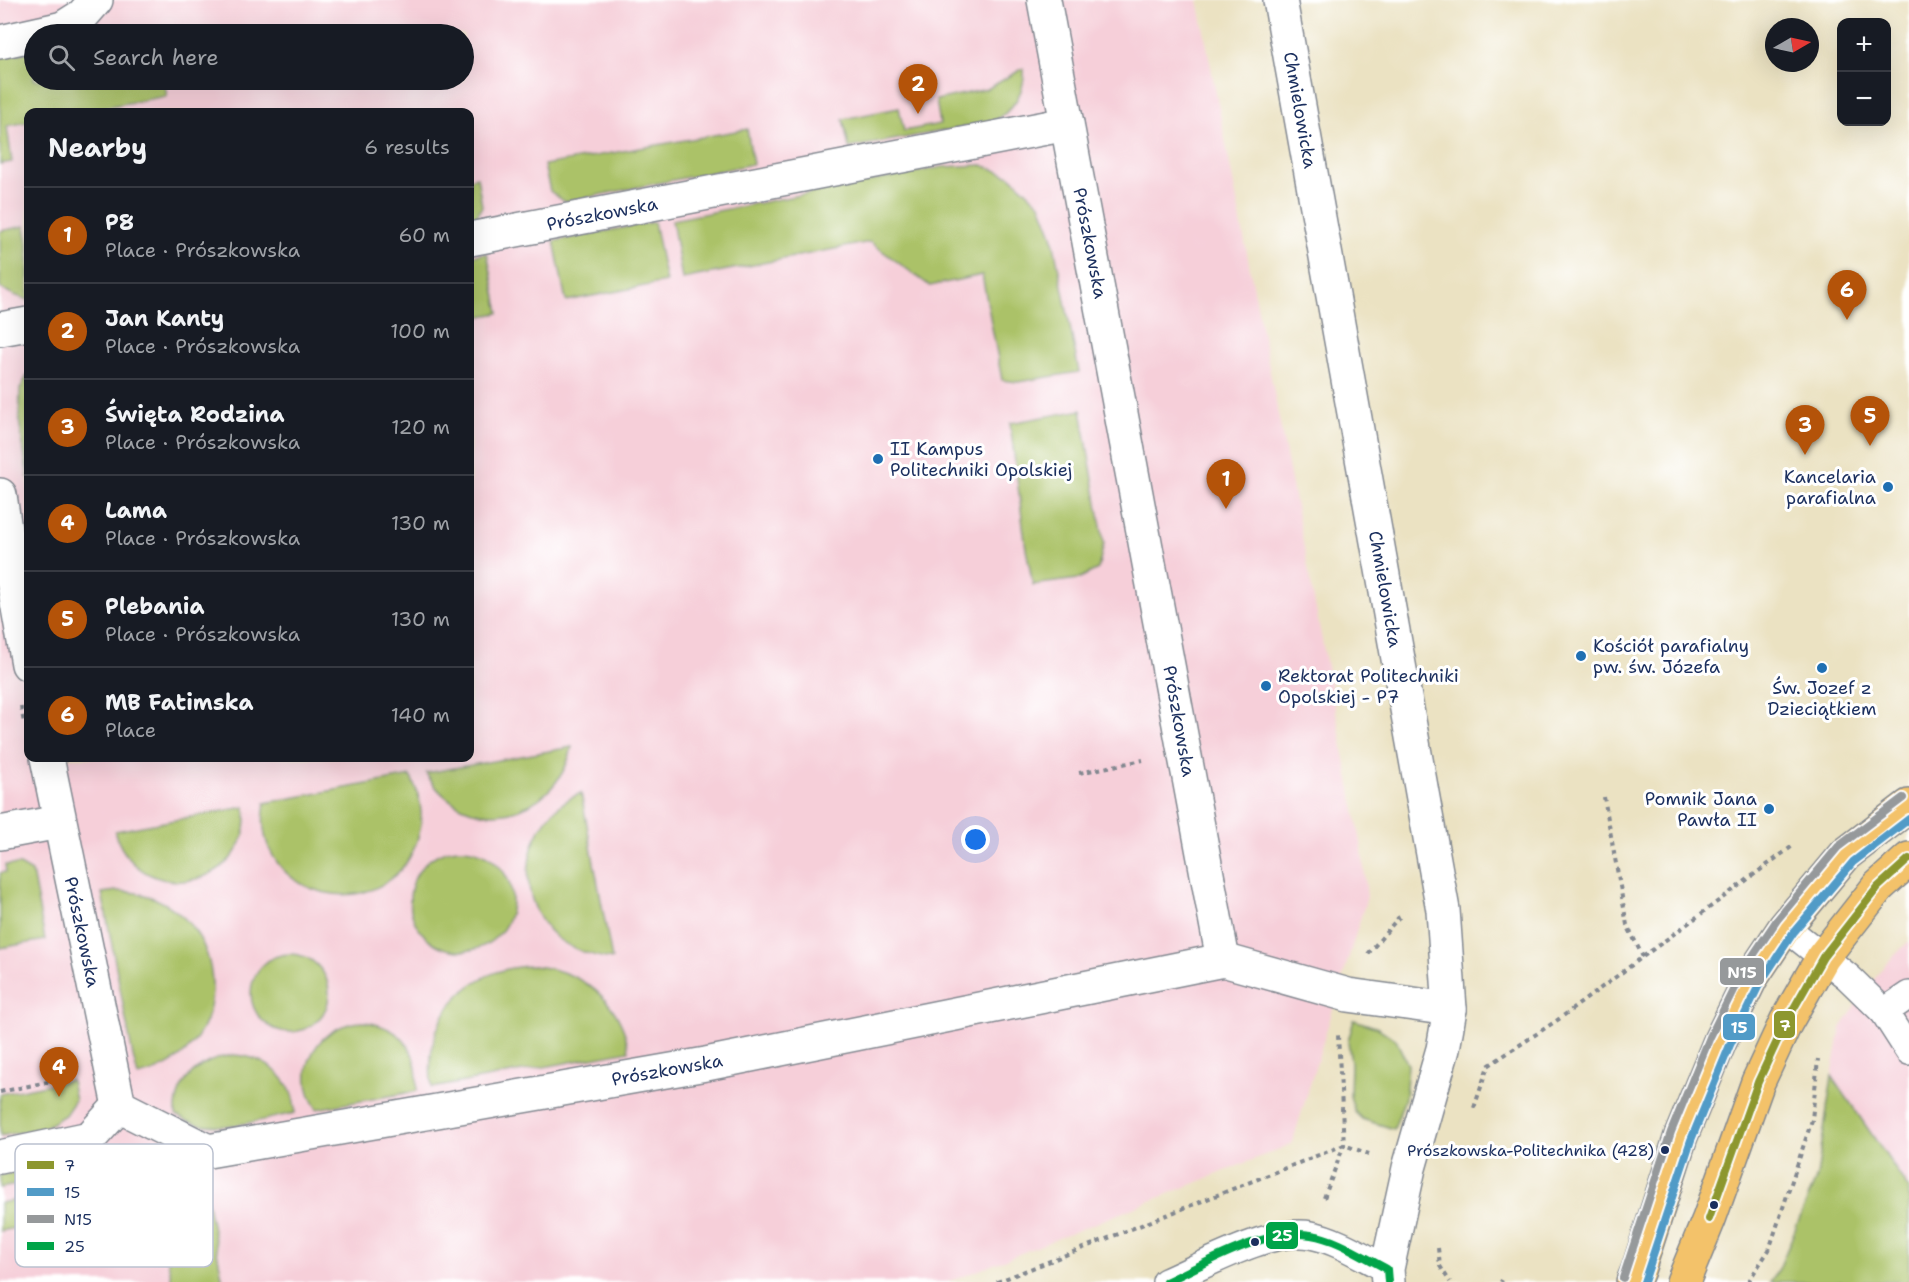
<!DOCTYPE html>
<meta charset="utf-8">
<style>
body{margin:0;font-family:"Shantell Sans",sans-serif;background:#242831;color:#f1f3f6}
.controls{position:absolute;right:18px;top:18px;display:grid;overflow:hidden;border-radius:12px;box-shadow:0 6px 24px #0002}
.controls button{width:54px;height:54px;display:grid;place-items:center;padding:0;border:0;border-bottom:2px solid #363941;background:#171b24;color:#f1f3f6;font:30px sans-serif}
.compass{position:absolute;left:1765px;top:18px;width:54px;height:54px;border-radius:50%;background:#171b24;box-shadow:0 6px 24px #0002;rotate:81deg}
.you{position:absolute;left:976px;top:840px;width:21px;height:21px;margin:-15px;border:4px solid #fff;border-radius:50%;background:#1a73e8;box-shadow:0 0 0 9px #1a73e833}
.badge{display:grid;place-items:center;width:39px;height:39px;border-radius:50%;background:#b45309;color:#fff;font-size:20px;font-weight:700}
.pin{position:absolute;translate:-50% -50px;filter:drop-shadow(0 2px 3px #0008)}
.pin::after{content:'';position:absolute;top:32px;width:21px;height:18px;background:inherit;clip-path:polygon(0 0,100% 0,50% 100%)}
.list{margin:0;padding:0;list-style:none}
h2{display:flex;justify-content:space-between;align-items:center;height:78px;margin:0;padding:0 24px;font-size:26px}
h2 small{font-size:20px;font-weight:400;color:#9ea1a6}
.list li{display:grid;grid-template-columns:39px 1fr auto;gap:18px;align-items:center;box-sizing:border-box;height:96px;padding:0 24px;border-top:2px solid #363941}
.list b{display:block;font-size:22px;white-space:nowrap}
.list p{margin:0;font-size:20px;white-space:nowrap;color:#9ea1a6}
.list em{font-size:20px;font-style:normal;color:#9ea1a6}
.icon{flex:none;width:33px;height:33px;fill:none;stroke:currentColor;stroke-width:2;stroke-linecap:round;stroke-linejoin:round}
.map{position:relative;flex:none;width:1909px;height:1282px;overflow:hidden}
.search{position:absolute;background:#171b24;box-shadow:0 6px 24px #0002;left:24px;top:24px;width:450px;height:66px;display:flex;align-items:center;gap:15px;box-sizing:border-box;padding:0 21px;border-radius:33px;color:#9ea1a6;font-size:22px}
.panel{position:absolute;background:#171b24;box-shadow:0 6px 24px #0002;left:24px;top:108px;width:450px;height:654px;border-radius:12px}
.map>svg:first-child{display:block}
.built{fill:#f6cfd9;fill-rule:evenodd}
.green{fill:#abc267;stroke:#637862;stroke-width:1.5}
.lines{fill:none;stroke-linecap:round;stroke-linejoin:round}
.service-casing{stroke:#838890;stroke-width:30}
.minor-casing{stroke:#838890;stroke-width:36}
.primary-casing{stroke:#838890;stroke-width:36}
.path{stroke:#838890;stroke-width:4;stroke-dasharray:4.5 4.5;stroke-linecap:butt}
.service{stroke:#fff;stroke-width:27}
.minor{stroke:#fff;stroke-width:33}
.primary{stroke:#f3c26a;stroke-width:33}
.bus-1-casing{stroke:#fff;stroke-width:12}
.bus-2-casing{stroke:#fff;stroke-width:12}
.bus-3-casing{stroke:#fff;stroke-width:12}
.bus-4-casing{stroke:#fff;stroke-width:12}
.bus-1{stroke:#8d972f;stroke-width:8}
.bus-2{stroke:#519bc7;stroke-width:8}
.bus-3{stroke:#96999b;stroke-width:8}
.bus-4{stroke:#00a448;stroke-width:8}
.poi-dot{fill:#1f6fb2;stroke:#fff;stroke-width:2}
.bus-dot{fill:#1b2f5e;stroke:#fff;stroke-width:2}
.labels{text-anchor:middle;stroke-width:6;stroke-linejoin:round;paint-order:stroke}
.bus-label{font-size:16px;fill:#1b2f5e;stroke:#fff;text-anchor:end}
.street-label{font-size:18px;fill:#1b2f5e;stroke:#fff}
.poi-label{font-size:18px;fill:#1b2f5e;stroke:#fff;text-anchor:start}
.key{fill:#fff;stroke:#bbc1cf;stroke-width:1.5}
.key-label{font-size:16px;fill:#1b2f5e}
.line-badge{stroke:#fff;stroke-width:2}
.badge-label{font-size:16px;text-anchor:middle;font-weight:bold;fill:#fff}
</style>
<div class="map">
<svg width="1909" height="1282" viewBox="0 0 1909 1282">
<rect width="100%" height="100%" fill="#fff"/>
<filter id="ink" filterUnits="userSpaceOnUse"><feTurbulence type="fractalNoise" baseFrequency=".0167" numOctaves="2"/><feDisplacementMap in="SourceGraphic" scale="12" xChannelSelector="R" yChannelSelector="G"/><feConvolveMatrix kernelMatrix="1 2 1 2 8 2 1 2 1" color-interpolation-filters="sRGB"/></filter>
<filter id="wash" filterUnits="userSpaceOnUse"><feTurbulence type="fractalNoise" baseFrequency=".008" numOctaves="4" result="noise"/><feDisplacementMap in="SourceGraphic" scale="24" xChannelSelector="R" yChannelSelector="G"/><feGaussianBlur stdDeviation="1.35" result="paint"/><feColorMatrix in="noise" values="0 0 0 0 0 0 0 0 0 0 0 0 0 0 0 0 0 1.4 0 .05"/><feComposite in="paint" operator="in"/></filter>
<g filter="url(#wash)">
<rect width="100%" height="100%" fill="#ebe2c2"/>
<g class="built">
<path d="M0,0h1198l164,847 5,50 -75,247 -325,131 -20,7h-947zM34,34h430v46h-430zM28,112h442v646h-442z"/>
<polygon points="1909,941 1909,1189 1832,1076 1841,1028 1864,993 1885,965"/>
</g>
<g class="green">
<polygon points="34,51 34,80 164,80 167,96 78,112 28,112 28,122 7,126 12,162 0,164 0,57"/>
<path d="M1024,68c2,24 -12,44 -32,54l-143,26 -6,-29 56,-11 5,23 36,-7 -4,-24 51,-11z"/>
<polygon points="747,129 753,164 565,202 550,191 544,165"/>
<polygon points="982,165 1010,176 1040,204 1052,235 1079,372 1018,382 1002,380 982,275 930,286 870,242 682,279 672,220 942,167"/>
<polygon points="477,177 482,206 475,220 470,221 470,179"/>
<polygon points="654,222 666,282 566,301 554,241"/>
<polygon points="25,226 28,244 28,300 14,295 0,288 0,231"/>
<polygon points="487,253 499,313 470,318 470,256"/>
<polygon points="28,374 28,478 19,420 20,389"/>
<polygon points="1081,410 1104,543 1098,569 1078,579 1033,585 1026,549 1010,423"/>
<path d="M572,747c-16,73 -107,93 -146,26z"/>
<path d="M410,776c10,17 14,39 9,58 -26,100 -172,67 -154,-31z"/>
<path d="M581,793l31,166c-20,-3 -38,-8 -55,-21 -48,-41 -33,-122 24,-145z"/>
<path d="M245,807c12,75 -100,108 -130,27v-3z"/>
<circle cx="461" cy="900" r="51"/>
<polygon points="5,865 20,865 32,872 45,940 0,948 0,873 6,872"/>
<path d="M117,891c114,3 131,161 21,185l-5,-19 -31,-164z"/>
<circle cx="290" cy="993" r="39"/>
<path d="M534,966c49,5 87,35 95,85l-197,37c-11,-67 33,-122 102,-122z"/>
<polygon points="1354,1020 1378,1028 1396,1040 1408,1065 1405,1098 1394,1129 1362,1119 1355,1112 1350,1096 1351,1064 1348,1041"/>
<path d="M365,1022c40,6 54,30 52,69l-100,18c-27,-39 2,-87 48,-87z"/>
<path d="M234,1055c32,1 61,25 61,58 -37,7 -85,25 -119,2 -2,-35 26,-56 58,-60z"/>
<polygon points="1832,1076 1909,1189 1909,1282 1770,1282 1779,1269 1817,1176"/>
<polygon points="71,1080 75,1100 65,1115 44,1128 0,1136 0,1094"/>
<polygon points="123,1152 137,1153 152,1160 0,1188 0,1175"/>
<polygon points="143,1177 206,1193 223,1282 172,1282 156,1201 0,1231 0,1203"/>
</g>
</g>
<g filter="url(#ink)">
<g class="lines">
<defs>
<g id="service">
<polyline points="1785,927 1848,977 1884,1012 1909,1051"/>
<polyline points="1884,1012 1909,995"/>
<path d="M1166,1282c37,-16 106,-55 145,-47 26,5 52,22 76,34"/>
</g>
<g id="minor">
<polyline points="1044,0 1067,124"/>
<polyline points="1280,0 1443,910 1450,1009 1443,1049 1409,1168 1387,1269 1388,1282"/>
<polyline points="0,42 63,28 82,16 96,0"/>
<polyline points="470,239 1067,124 1223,960"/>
<polyline points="0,329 28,324"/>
<polyline points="0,495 9,557 28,664"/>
<polyline points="47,758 119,1106"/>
<polyline points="0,833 59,822"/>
<polyline points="119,1106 208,1151 706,1064 1223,960 1348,995 1450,1009"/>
<polyline points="0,1157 90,1138 119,1106"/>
</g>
<g id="primary">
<polyline points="1633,1282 1638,1270 1681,1136 1720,1041 1751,978 1785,927 1846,854 1909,806"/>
<polyline points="1683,1282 1709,1219 1758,1082 1786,1022 1823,957 1878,887 1909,859"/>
</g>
</defs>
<use href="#service" class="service-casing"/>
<use href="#minor" class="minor-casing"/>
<use href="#primary" class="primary-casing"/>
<g class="path">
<polyline points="21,707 24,723"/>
<polyline points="1079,773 1143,760"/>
<polyline points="1604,797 1627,925 1643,957"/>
<polyline points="1368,954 1398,918 1400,917"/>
<polyline points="0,1092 71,1077"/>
<polyline points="1474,1108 1488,1066 1559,1019 1794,845"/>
<polyline points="107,1179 150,1172"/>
<polyline points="1324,1198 1344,1145 1338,1035"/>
<polyline points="1438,1248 1440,1266 1450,1282"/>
<polyline points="997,1282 1344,1145 1369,1154"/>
<polyline points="1501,1282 1502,1280"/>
<polyline points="1748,1282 1769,1250 1812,1120 1818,1059"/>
</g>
<use href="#service" class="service"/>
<use href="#minor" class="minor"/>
<use href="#primary" class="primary"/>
<defs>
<polyline id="bus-1" points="1709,1219 1758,1082 1786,1022 1823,957 1878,887 1909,859"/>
<polyline id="bus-2" points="1644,1282 1691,1140 1730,1045 1760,983 1793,933 1853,862 1909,819"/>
<polyline id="bus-3" points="1623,1278 1671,1132 1710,1037 1742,972 1777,920 1838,847 1903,798"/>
<path id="bus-4" d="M1166,1282c41,-19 98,-54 145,-47 27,4 52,22 76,34l1,13"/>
</defs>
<use href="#bus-1" class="bus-1-casing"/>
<use href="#bus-2" class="bus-2-casing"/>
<use href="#bus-3" class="bus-3-casing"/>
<use href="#bus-4" class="bus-4-casing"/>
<use href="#bus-1" class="bus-1"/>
<use href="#bus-2" class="bus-2"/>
<use href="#bus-3" class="bus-3"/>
<use href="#bus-4" class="bus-4"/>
</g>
</g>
<g class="poi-dot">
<circle cx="878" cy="459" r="6"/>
<circle cx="1888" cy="487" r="6"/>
<circle cx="1581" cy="656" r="6"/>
<circle cx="1822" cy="668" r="6"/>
<circle cx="1266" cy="686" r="6"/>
<circle cx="1769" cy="809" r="6"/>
</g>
<g class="bus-dot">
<circle cx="1665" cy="1150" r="5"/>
<circle cx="1714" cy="1205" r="5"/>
<circle cx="1255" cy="1242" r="5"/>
</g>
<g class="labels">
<g class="bus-label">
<text x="1654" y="1156">Prószkowska-Politechnika (428)</text>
</g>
<g class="street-label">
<text transform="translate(1300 110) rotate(80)" y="6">Chmielowicka</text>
<text transform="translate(602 214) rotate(-11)" y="6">Prószkowska</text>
<text transform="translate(1090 243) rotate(79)" y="6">Prószkowska</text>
<text transform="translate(1385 589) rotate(80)" y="6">Chmielowicka</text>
<text transform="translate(1179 721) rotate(80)" y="6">Prószkowska</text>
<text transform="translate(82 932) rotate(78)" y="6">Prószkowska</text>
<text transform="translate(667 1070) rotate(-10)" y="6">Prószkowska</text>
</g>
<g class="poi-label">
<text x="890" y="455">II Kampus<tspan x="890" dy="21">Politechniki Opolskiej</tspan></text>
<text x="1876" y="483" text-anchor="end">Kancelaria<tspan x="1876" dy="21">parafialna</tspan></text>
<text x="1593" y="652">Kościół parafialny<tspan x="1593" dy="21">pw. św. Józefa</tspan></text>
<text x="1278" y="682">Rektorat Politechniki<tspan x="1278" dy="21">Opolskiej - P7</tspan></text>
<text x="1822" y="694" text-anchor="middle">Św. Jozef z<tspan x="1822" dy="21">Dzieciątkiem</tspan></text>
<text x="1757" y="805" text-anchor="end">Pomnik Jana<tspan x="1757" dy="21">Pawła II</tspan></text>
</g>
</g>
<rect x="15" y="1144" width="198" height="123" rx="9" class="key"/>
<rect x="27" y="1161" width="27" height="8" fill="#8d972f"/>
<rect x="27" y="1188" width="27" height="8" fill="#519bc7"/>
<rect x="27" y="1215" width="27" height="8" fill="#96999b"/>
<rect x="27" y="1242" width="27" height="8" fill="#00a448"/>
<g class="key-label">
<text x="64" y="1171">7</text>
<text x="64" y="1198">15</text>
<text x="64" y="1225">N15</text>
<text x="64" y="1252">25</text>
</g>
<g class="line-badge">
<rect x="1719" y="957" width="46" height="29" rx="6" fill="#96999b"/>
<rect x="1773" y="1010" width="23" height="29" rx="6" fill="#8d972f"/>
<rect x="1722" y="1013" width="34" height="28" rx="6" fill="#519bc7"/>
<rect x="1265" y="1221" width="34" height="29" rx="6" fill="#00a448"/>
</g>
<g class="badge-label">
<text x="1742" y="978">N15</text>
<text x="1785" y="1031">7</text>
<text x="1739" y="1033">15</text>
<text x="1282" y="1241">25</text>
</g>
</svg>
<div class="controls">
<button>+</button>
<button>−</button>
</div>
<svg class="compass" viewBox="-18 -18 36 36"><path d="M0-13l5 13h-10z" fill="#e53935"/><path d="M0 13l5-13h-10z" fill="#9ea1a6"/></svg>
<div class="you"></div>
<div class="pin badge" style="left:1226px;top:509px">1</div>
<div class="pin badge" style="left:918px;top:114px">2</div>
<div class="pin badge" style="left:1805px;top:455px">3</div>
<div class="pin badge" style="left:59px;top:1097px">4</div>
<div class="pin badge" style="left:1870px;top:446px">5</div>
<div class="pin badge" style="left:1847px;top:320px">6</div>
<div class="search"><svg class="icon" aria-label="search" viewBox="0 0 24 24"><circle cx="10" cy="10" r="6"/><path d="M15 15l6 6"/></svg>Search here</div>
<section class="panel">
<h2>Nearby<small>6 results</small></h2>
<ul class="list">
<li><span class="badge">1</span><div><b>P8</b><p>Place · Prószkowska</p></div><em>60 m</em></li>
<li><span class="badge">2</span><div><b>Jan Kanty</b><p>Place · Prószkowska</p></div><em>100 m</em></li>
<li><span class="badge">3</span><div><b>Święta Rodzina</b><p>Place · Prószkowska</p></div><em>120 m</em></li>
<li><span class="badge">4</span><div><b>Lama</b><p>Place · Prószkowska</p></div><em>130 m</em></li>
<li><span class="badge">5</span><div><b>Plebania</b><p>Place · Prószkowska</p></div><em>130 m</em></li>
<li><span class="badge">6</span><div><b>MB Fatimska</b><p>Place</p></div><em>140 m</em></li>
</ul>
</section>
</div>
